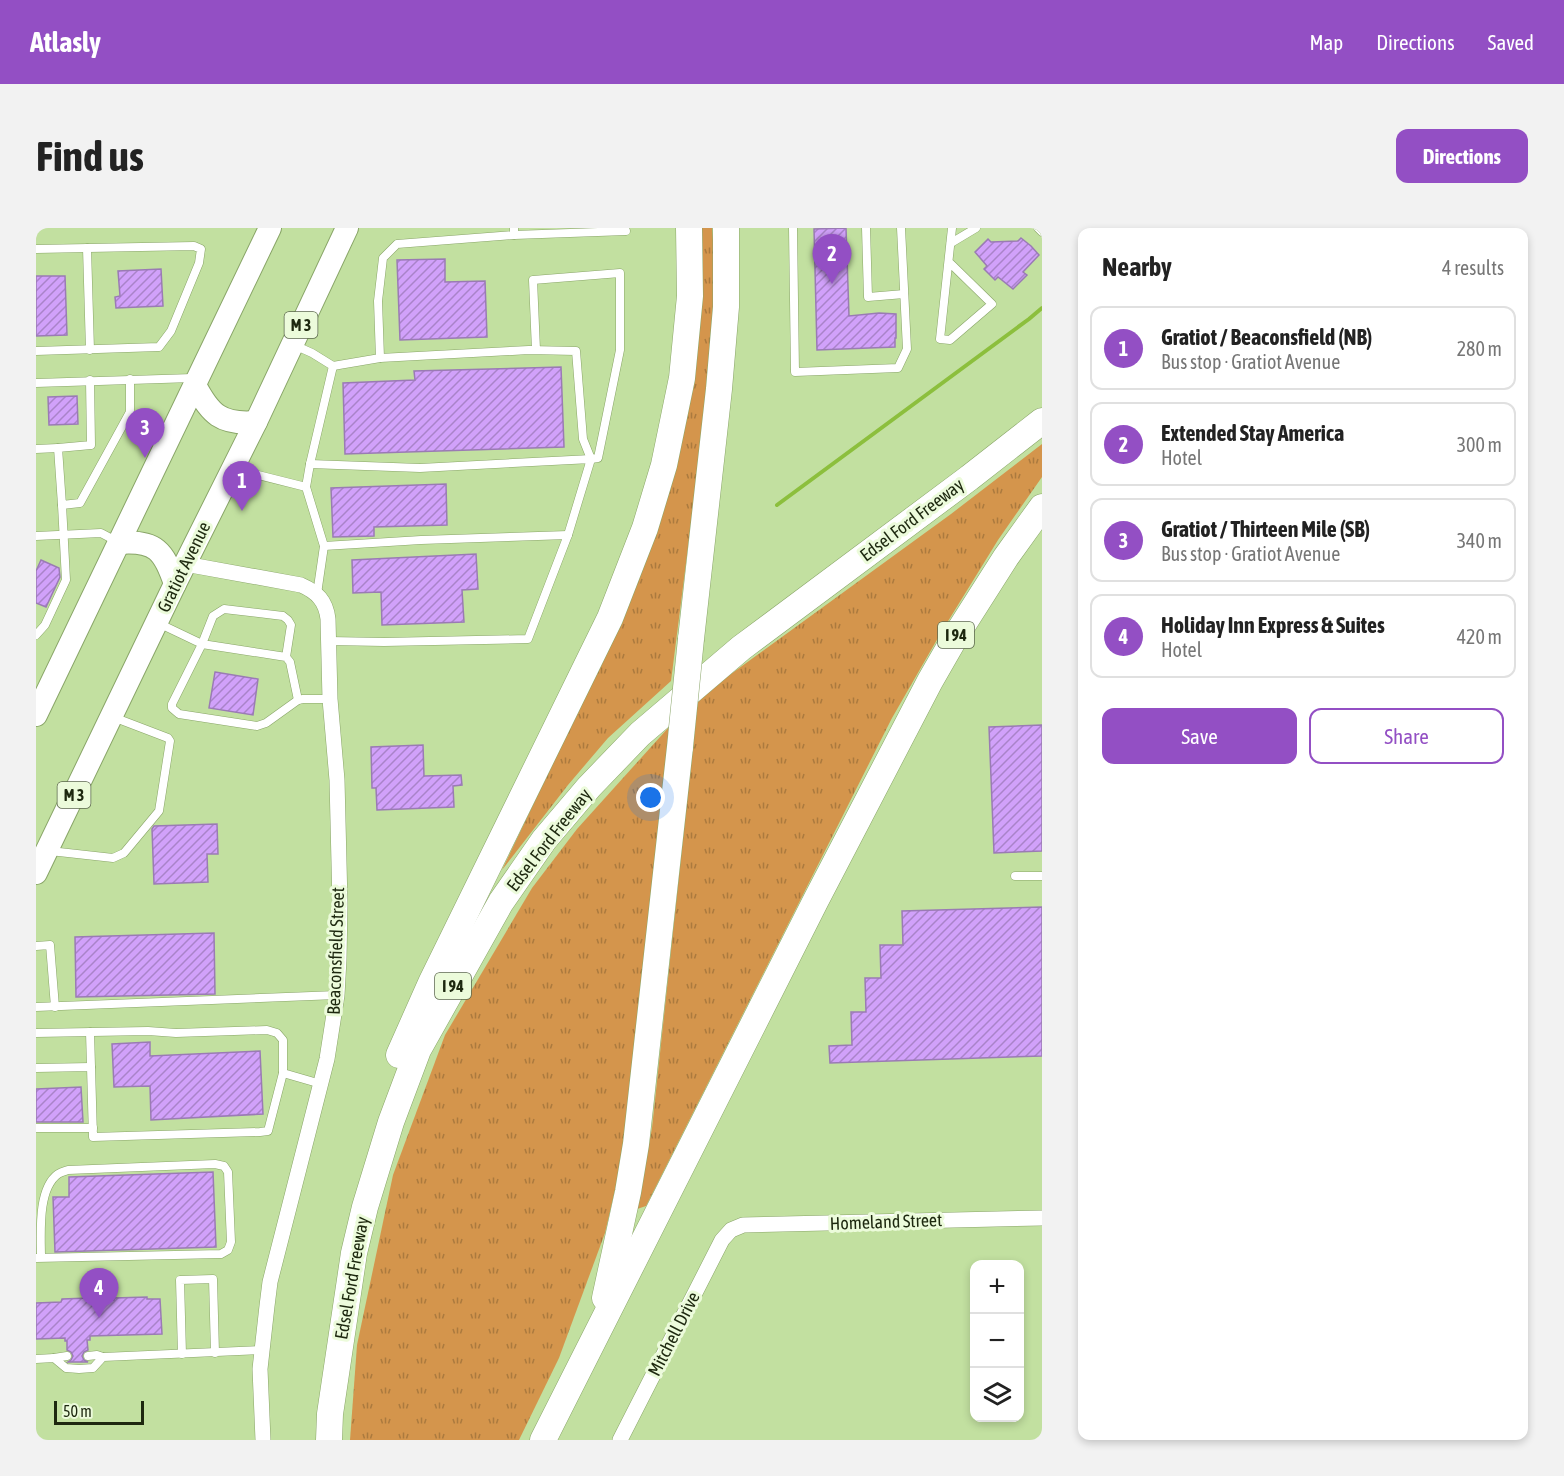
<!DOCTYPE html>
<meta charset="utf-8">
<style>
body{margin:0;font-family:"Asap Condensed",sans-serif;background:#f2f2f2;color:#222}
.controls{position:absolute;right:18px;bottom:18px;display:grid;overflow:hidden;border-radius:12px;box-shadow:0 3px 9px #0003}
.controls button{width:54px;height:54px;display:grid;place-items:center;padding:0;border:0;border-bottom:2px solid #e0e0e0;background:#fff;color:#222;font:30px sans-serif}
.scale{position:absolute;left:18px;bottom:15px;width:90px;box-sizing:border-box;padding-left:6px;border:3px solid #1d280f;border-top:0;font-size:16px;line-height:21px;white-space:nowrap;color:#1d280f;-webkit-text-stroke:4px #ecfbdb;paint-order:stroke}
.you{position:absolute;left:615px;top:570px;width:21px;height:21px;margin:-15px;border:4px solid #fff;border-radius:50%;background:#1a73e8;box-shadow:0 0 0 9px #1a73e833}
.badge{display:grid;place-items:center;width:39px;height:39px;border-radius:50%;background:#934fc4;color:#fff;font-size:20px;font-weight:700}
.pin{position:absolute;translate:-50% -50px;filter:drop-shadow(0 2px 3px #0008)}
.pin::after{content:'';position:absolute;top:32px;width:21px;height:18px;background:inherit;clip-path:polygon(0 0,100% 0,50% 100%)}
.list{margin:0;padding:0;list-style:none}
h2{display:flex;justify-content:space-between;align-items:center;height:78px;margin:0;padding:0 24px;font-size:26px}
h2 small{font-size:20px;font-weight:400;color:#767676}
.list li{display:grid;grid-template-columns:39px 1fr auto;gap:18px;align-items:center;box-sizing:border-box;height:84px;margin:0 12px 12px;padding:0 12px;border:2px solid #e0e0e0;border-radius:12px}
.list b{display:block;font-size:22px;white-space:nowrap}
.list p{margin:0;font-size:20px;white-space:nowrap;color:#767676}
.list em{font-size:20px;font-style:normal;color:#767676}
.actions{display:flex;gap:12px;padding:18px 24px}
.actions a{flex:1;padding:14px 0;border:2px solid #934fc4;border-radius:12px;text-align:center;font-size:21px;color:#934fc4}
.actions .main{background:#934fc4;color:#fff}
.icon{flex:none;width:33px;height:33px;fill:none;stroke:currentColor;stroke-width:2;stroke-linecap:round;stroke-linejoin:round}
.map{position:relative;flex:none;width:1006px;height:1212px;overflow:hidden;border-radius:12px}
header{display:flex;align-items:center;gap:36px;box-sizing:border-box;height:84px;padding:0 30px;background:#934fc4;color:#fff}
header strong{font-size:28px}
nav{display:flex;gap:33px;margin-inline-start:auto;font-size:21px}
.intro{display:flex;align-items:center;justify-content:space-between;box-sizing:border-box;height:144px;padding:0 36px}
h1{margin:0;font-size:42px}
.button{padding:15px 27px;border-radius:12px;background:#934fc4;color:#fff;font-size:21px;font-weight:700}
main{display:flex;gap:36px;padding:0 36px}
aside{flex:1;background:#fff;border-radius:12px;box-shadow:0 3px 9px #0003}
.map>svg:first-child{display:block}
.grass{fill:url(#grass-tufts)}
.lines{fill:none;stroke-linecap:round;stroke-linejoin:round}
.stream{stroke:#8cbf3d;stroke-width:4}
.building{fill:url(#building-hatch);stroke:#9a7bb4;stroke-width:1.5}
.service-casing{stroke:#89a568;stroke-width:9}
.minor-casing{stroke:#89a568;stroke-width:16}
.primary-casing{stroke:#89a568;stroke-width:24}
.motorway-casing{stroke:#89a568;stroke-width:27}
.service{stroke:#fff;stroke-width:8}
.minor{stroke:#fff;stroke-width:15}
.primary{stroke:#fff;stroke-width:22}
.motorway{stroke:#fff;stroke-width:26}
.motorway-bridge-casing{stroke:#89a568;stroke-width:27;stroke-linecap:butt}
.motorway-bridge{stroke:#fff;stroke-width:26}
.labels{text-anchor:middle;stroke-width:6;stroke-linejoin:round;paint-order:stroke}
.shield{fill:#ecfbdb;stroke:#5b674c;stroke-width:1.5}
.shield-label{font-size:16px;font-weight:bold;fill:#1d280f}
.street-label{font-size:18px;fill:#1d280f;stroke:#ecfbdb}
</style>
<header>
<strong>Atlasly</strong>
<nav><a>Map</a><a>Directions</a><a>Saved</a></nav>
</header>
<div class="intro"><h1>Find us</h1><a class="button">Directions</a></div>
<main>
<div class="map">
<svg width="1006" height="1212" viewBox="0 0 1006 1212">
<defs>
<pattern id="grass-tufts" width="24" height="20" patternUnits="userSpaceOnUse" patternTransform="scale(1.5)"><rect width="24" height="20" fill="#d4954c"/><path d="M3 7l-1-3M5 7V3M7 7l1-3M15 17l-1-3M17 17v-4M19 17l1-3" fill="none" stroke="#ab7a3e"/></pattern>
<pattern id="building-hatch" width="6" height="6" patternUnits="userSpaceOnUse" patternTransform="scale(1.5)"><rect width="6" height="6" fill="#d1a1fa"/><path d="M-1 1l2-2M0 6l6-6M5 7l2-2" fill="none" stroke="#a983c9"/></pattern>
</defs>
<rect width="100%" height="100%" fill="#c2e0a0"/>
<g class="grass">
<polygon points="663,0 676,0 678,25 677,106 663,233 635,453 572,510 532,557 466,642 590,382"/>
<polygon points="1006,216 1006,249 962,312 906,403 856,490 610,978 601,981 616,900 662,470 915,286"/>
<polygon points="633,499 594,898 569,1005 523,1130 483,1212 314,1212 321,1117 357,947 409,807 496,660 541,601"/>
</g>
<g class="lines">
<polyline class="stream" points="741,277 993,91 1006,80"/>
</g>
<g class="building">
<polygon points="810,0 813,88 843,85 860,86 860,110 859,110 859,119 781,122 778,1"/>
<polygon points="985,10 995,18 1003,27 987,44 991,47 977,61 962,49 959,52 948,41 951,38 939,24 952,11 955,14 982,13"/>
<polygon points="409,31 409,54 449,53 451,109 364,112 361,32"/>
<polygon points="125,41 127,78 80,80 79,69 84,68 82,43"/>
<polygon points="0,48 29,48 31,107 0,108"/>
<polygon points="525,139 528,219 309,226 307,155 379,152 378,143"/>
<polygon points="41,168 42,196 13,197 12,169"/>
<polygon points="410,256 411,297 338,299 338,308 297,309 295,260"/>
<polygon points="440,326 442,361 426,362 428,394 346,397 345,364 317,365 316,332"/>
<polygon points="5,332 23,340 24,349 10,379 0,375 0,343"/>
<polygon points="179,444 222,451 217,487 173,480"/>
<polygon points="1006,497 1006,623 958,625 953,499"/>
<polygon points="387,517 388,548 425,547 426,557 417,558 418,579 341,582 340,560 336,560 335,519"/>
<polygon points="181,596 182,626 171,626 172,654 118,656 116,601 118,598"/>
<polygon points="1006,679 1006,828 794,835 793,818 816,817 815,784 830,784 829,750 845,750 844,717 867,717 866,683"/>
<polygon points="178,705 179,766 40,769 39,709"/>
<polygon points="114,814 114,828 224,823 227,886 115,892 114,858 78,859 76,816"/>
<polygon points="45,859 47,894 0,894 0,861"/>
<polygon points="177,944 180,1019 19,1024 17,969 33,969 33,949"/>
<polygon points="111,1069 111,1071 124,1071 126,1106 54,1108 54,1112 51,1112 52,1122 48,1124 46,1128 48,1132 52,1134 32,1134 35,1132 37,1128 35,1124 31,1122 31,1113 29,1113 29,1110 0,1111 0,1075 25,1074 26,1071 53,1070 53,1073 78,1072 78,1070"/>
</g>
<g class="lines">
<defs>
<g id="service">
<polyline points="757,0 759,144 862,140 871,121 865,0"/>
<polyline points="830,0 832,69 868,66"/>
<polyline points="1002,0 1006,4"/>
<polyline points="478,7 590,3"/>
<polyline points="915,15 940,0"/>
<polyline points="51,20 54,122"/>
<polyline points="0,21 158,18 165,21 163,35 135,103 123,119 0,123"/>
<polyline points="913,34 956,76 914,112 904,111 916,0"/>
<polyline points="258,117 276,125 297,138 274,236 270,259"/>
<polyline points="344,130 493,122 540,123 547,211 555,231 562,230 584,122 584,45 497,52 500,122"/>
<polyline points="297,138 344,130 342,73 347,30 361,16 478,7 478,0"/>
<polyline points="54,152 55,217 22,220 26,277 44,275 94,184 94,151"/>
<polyline points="0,155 157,150"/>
<polyline points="0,221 22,220"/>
<polyline points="274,236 384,240 555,231 532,307"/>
<polyline points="202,239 218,246 270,259 288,318 281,366"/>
<polyline points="0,308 65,305 80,313"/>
<polyline points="288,318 385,312 532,307 492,411 348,414 293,413"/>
<polyline points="122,395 166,416 136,476 136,480 143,486 221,498 230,495 262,472 267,471 294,471"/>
<polyline points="0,407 9,397 30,352 26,277"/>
<polyline points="250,429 166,416 177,388 188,381 247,388 252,392 255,397 250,429 254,434 262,472"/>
<polyline points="14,623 77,630 88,625 123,583 134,513 132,510 77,489"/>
<polyline points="979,648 1006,648"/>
<polyline points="0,718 14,717 19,779"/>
<polyline points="0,779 301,767"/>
<polyline points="54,804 55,839"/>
<polyline points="0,805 112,803 140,805 231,802 241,805 247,812 247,845 232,903 224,904 57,909 55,839 0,840"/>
<polyline points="247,845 285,856"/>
<polyline points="0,900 57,900"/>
<path d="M0,1030l185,-4 7,-4 3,-8 -3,-70 -4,-6 -9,-2 -147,6c-3,1 -7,2 -10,4 -21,15 -17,61 -17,84"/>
<polyline points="146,1126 144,1052 177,1051 179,1125"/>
<polyline points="52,1128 61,1127 67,1129"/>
<polyline points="18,1130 31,1128"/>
<polyline points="0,1131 18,1130 30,1140 43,1141 57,1140 67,1129 226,1122"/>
</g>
<g id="minor">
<path d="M149,336l116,21c16,7 25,16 27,34l2,80 7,81 3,124 -1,55 -2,36 -10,64 -57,223 -3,24 -7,63 3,71"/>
<polyline points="584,1212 686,1012 695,1002 707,997 1006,990"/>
</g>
<g id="primary">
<path d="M159,157c15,29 26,40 61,37"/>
<path d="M83,315c37,-3 45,8 56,41"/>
<polyline points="0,487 234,0"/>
<polyline points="0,645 139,356 220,194 311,0"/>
</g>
<g id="motorway">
<polyline points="655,411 683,161 690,79 690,0"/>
<polyline points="363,827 395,755 574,390 609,300 628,237 646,150 654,68 653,0"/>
<polyline points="569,1070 592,964 600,916 644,519"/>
<polyline points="293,1212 294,1186 318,1025 329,979 355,894 382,822 465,674 508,612 553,559 604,506 705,420 933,250 1006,193"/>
<polyline points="507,1212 780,672 894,453 921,406 970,329 1006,279"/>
</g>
</defs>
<use href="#service" class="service-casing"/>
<use href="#minor" class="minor-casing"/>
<use href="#primary" class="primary-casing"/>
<use href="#motorway" class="motorway-casing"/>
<use href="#service" class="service"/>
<use href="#minor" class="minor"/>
<use href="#primary" class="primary"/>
<use href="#motorway" class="motorway"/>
<defs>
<polyline id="motorway-bridge" points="644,519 655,411"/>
</defs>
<use href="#motorway-bridge" class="motorway-bridge-casing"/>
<use href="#motorway-bridge" class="motorway-bridge"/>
</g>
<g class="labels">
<g class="shield">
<rect x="248.5" y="84" width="33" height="26" rx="4.5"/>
<rect x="902" y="394" width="36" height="26" rx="4.5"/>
<rect x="21.5" y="554" width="33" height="26" rx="4.5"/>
<rect x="399" y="745" width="36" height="26" rx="4.5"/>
</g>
<g class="shield-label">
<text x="265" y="103">M 3</text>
<text x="920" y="413">I 94</text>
<text x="38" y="573">M 3</text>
<text x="417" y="764">I 94</text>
</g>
<g class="street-label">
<text transform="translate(876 292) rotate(-37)" y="6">Edsel Ford Freeway</text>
<text transform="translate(148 339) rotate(-64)" y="6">Gratiot Avenue</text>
<text transform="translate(513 612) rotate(-52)" y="6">Edsel Ford Freeway</text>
<text transform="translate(300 723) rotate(-88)" y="6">Beaconsfield Street</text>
<text transform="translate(850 994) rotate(-2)" y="6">Homeland Street</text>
<text transform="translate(316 1050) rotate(-80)" y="6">Edsel Ford Freeway</text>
<text transform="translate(638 1106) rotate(-63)" y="6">Mitchell Drive</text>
</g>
</g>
</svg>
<div class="controls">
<button>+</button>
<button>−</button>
<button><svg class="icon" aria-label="layers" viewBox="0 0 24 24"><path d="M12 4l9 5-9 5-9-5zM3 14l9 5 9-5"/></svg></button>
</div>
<div class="scale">50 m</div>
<div class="you"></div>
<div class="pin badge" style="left:206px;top:283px">1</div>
<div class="pin badge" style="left:796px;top:56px">2</div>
<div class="pin badge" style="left:109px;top:230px">3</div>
<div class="pin badge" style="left:63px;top:1090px">4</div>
</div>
<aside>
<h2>Nearby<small>4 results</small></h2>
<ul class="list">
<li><span class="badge">1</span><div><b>Gratiot / Beaconsfield (NB)</b><p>Bus stop · Gratiot Avenue</p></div><em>280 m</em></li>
<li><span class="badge">2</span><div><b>Extended Stay America</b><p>Hotel</p></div><em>300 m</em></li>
<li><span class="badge">3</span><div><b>Gratiot / Thirteen Mile (SB)</b><p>Bus stop · Gratiot Avenue</p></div><em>340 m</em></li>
<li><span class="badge">4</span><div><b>Holiday Inn Express &amp; Suites</b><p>Hotel</p></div><em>420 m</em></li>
</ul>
<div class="actions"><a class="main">Save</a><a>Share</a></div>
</aside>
</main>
